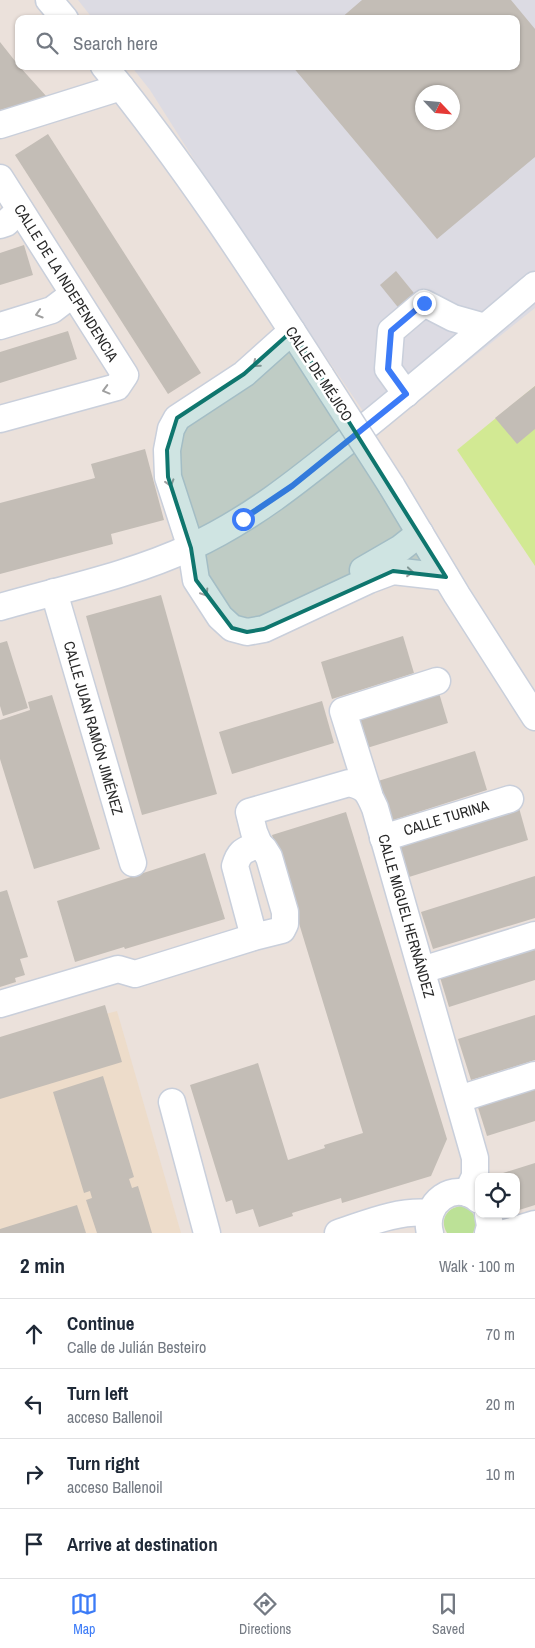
<!DOCTYPE html>
<meta charset="utf-8">
<style>
body{margin:0;font-family:"Archivo Narrow",sans-serif;background:#f6f6f7;color:#1f2937}
.controls{position:absolute;right:15px;bottom:15px;display:grid;overflow:hidden;border-radius:10px;box-shadow:0 1px 4px #0004}
.controls button{width:45px;height:45px;display:grid;place-items:center;padding:0;border:0;border-bottom:1px solid #e0e1e3;background:#fff;color:#1f2937;font:25px sans-serif}
.compass{position:absolute;left:415px;top:85px;width:45px;height:45px;border-radius:50%;background:#fff;box-shadow:0 1px 4px #0004;rotate:116deg}
.stop{position:absolute;width:15px;height:15px;margin:-11px;border:4px solid #3c7bf7;border-radius:50%;background:#fff}
.stop.end{background:#3c7bf7;border-color:#fff;box-shadow:0 1px 5px #0008}
.list{margin:0;padding:0;list-style:none}
h2{display:flex;justify-content:space-between;align-items:center;height:65px;margin:0;padding:0 20px;font-size:21px}
h2 small{font-size:16px;font-weight:400;color:#747a83}
.list li{display:grid;grid-template-columns:32px 1fr auto;gap:15px;align-items:center;box-sizing:border-box;height:70px;padding:0 20px;border-top:1px solid #e0e1e3}
.list b{display:block;font-size:19px;white-space:nowrap}
.list p{margin:0;font-size:16px;white-space:nowrap;color:#747a83}
.list em{font-size:16px;font-style:normal;color:#747a83}
.icon{flex:none;width:28px;height:28px;fill:none;stroke:currentColor;stroke-width:2;stroke-linecap:round;stroke-linejoin:round}
.map{position:relative;flex:none;width:535px;height:1233px;overflow:hidden}
.search{position:absolute;background:#fff;box-shadow:0 1px 4px #0004;left:15px;right:15px;top:15px;height:55px;display:flex;align-items:center;gap:12px;box-sizing:border-box;padding:0 18px;border-radius:10px;color:#747a83;font-size:19px}
.sheet{height:345px;background:#fff}
nav{display:flex;justify-content:space-around;align-items:center;box-sizing:border-box;height:70px;border-top:1px solid #e0e1e3;background:#fff;font-size:14px;color:#747a83}
nav a{display:grid;justify-items:center;gap:2px}
nav .on{color:#3c7bf7}
.map>svg:first-child{display:block}
.industrial{fill:#dcdbe3;fill-rule:evenodd}
.education{fill:#eddcca}
.green{fill:#bce197}
.pitch{fill:#d2e993}
.building{fill:#c3bdb6;fill-rule:evenodd}
.lines{fill:none;stroke-linecap:round;stroke-linejoin:round}
.minor-casing{stroke:#c9cfdb;stroke-width:29}
.minor{stroke:#fff;stroke-width:26}
.minor-bridge-casing{stroke:#c9cfdb;stroke-width:29;stroke-linecap:butt}
.minor-bridge{stroke:#fff;stroke-width:26}
.oneway{stroke:#9f9f9f}
.route{stroke:#3c7bf7;stroke-width:6}
.marked{fill:#0f766e;fill-opacity:0.2;stroke:#0f766e;stroke-width:4;stroke-linejoin:round}
.labels{text-anchor:middle;stroke-width:5;stroke-linejoin:round;paint-order:stroke}
.street-label{font-size:15px;fill:#292929;stroke:#fff}
</style>
<div class="map">
<svg width="535" height="1233" viewBox="0 0 535 1233">
<rect width="100%" height="100%" fill="#ebe1db"/>
<path class="industrial" d="M78,0h457v308l-157,125 -152,-223 -76,-120 -19,-24h385v-47h-423zM422,92h30v30h-30z"/>
<polygon class="education" points="117,1011 181,1233 0,1233 0,1042"/>
<path class="green" d="M462,1206c12,4 18,15 11,27h-26c-8,-13 0,-26 15,-27z"/>
<polygon class="pitch" points="535,386 535,566 457,450"/>
<g class="building">
<path d="M362,0h149l24,29v128l-98,82 -145,-173h224v-47h-176zM422,92h30v30h-30z"/>
<polygon points="0,42 19,66 47,97 0,110"/>
<polygon points="48,134 201,373 168,394 15,155"/>
<polygon points="24,245 33,275 0,285 0,253"/>
<polygon points="396,271 422,303 405,316 380,285"/>
<polygon points="68,331 77,359 0,383 0,352"/>
<polygon points="535,386 535,429 517,444 495,418"/>
<polygon points="145,449 164,520 111,534 113,544 0,574 0,503 95,478 91,464"/>
<polygon points="161,595 217,794 142,815 86,616"/>
<polygon points="403,636 414,673 332,699 321,662"/>
<polygon points="7,641 28,708 3,716 0,706 0,643"/>
<polygon points="439,693 448,723 367,748 358,719"/>
<polygon points="52,695 100,849 34,869 0,759 0,720 30,710 28,702"/>
<polygon points="322,701 334,743 232,774 219,732"/>
<polygon points="475,751 487,790 390,821 378,781"/>
<polygon points="519,808 528,840 409,877 399,845"/>
<polygon points="346,812 447,1139 431,1176 342,1203 341,1198 292,1213 293,1216 259,1227 253,1209 236,1214 232,1200 226,1202 190,1085 258,1063 288,1160 325,1148 324,1145 363,1133 272,835"/>
<polygon points="205,853 225,919 125,949 124,947 75,962 57,901"/>
<polygon points="535,876 535,918 433,949 421,912"/>
<polygon points="7,890 28,957 20,959 25,975 15,978 16,982 0,987 0,892"/>
<polygon points="535,944 535,980 449,1007 439,974"/>
<polygon points="105,1005 122,1062 0,1099 0,1037"/>
<polygon points="535,1015 535,1060 471,1080 458,1039"/>
<polygon points="103,1076 134,1177 129,1179 132,1188 138,1186 152,1233 97,1233 86,1200 92,1198 90,1191 84,1193 53,1092"/>
<polygon points="535,1083 535,1121 487,1136 476,1101"/>
<polygon points="535,1163 535,1205 516,1211 516,1177 501,1177 500,1174"/>
<polygon points="77,1205 86,1233 0,1233 0,1229"/>
</g>
<g class="lines">
<defs>
<g id="minor">
<polyline points="49,0 65,19"/>
<path d="M104,66c80,98 149,204 217,310"/>
<polyline points="0,125 121,87"/>
<polyline points="0,178 125,375 117,387 0,419"/>
<polyline points="0,225 6,223 20,210"/>
<polyline points="0,326 52,310 73,294"/>
<polyline points="292,331 244,374 177,418 171,429 167,450 168,477 191,548 196,580 220,617 232,628 247,632 264,629 369,580 393,571 446,577"/>
<polyline points="406,394 388,369 391,331 424,303 453,318 485,327"/>
<polyline points="391,485 457,595 535,717"/>
<polyline points="363,570 401,548 420,533"/>
<polyline points="54,592 133,863"/>
<path d="M0,607c63,-18 131,-32 191,-60 61,-28 112,-70 164,-112 61,-49 121,-100 180,-150"/>
<polyline points="369,794 343,711 437,681"/>
<polyline points="383,838 510,799"/>
<path d="M259,844l-5,-12 -5,-20 100,-29c17,4 19,9 26,25l100,350v18l-8,17"/>
<polyline points="422,970 535,935"/>
<path d="M0,1004l118,-35 17,5 119,-37 28,-7 3,-6v-12l-16,-55 -5,-8 -5,-5c-14,7 -19,5 -24,22l19,71"/>
<polyline points="459,1099 535,1075"/>
<polyline points="172,1102 207,1233"/>
<path d="M338,1233c30,-10 60,-23 92,-20"/>
<path d="M430,1233c-8,-30 24,-54 49,-33"/>
<polyline points="488,1233 490,1226 488,1214"/>
<polyline points="505,1233 535,1224"/>
</g>
</defs>
<use href="#minor" class="minor-casing"/>
<use href="#minor" class="minor"/>
<defs>
<polyline id="minor-bridge" points="321,376 391,485"/>
</defs>
<use href="#minor-bridge" class="minor-bridge-casing"/>
<use href="#minor-bridge" class="minor-bridge"/>
</g>
<defs><path id="oneway-chevron" d="M-2-3.5L2.5 0L-2 3.5" fill="none" stroke-width="1.6" stroke-linecap="round" stroke-linejoin="round" transform="scale(1.25)"/></defs>
<g class="oneway">
<use href="#oneway-chevron" transform="translate(39 314) rotate(163)"/>
<use href="#oneway-chevron" transform="translate(256 364) rotate(139)"/>
<use href="#oneway-chevron" transform="translate(106 390) rotate(165)"/>
<use href="#oneway-chevron" transform="translate(170 483) rotate(73)"/>
<use href="#oneway-chevron" transform="translate(410 572) rotate(5)"/>
<use href="#oneway-chevron" transform="translate(205 593) rotate(57)"/>
</g>
<g class="lines">
<polyline class="route" points="243,519 292,486 406,394 388,369 391,331 424,303"/>
</g>
<path class="marked" d="M292,331l154,246 -53,-6 -129,58 -17,3 -15,-4 -36,-48 -5,-32 -23,-71 -1,-27 10,-32 67,-44z"/>
<g class="labels">
<g class="street-label">
<text transform="translate(66 283) rotate(58)" y="5">CALLE DE LA INDEPENDENCIA</text>
<text transform="translate(319 374) rotate(57)" y="5">CALLE DE MÉJICO</text>
<text transform="translate(93 728) rotate(74)" y="5">CALLE JUAN RAMÓN JIMÉNEZ</text>
<text transform="translate(446 818) rotate(-17)" y="5">CALLE TURINA</text>
<text transform="translate(406 916) rotate(74)" y="5">CALLE MIGUEL HERNÁNDEZ</text>
</g>
</g>
</svg>
<div class="controls">
<button><svg class="icon" aria-label="locate" viewBox="0 0 24 24"><circle cx="12" cy="12" r="6"/><path d="M12 2v4M12 18v4M2 12h4M18 12h4"/></svg></button>
</div>
<svg class="compass" viewBox="-18 -18 36 36"><path d="M0-13l5 13h-10z" fill="#e53935"/><path d="M0 13l5-13h-10z" fill="#747a83"/></svg>
<div class="stop" style="left:243px;top:519px"></div>
<div class="stop end" style="left:424px;top:303px"></div>
<div class="search"><svg class="icon" aria-label="search" viewBox="0 0 24 24"><circle cx="10" cy="10" r="6"/><path d="M15 15l6 6"/></svg>Search here</div>
</div>
<section class="sheet">
<h2>2 min<small>Walk · 100 m</small></h2>
<ul class="list">
<li><svg class="icon" aria-label="ahead" viewBox="0 0 24 24"><path d="M12 20V5M6 11l6-6 6 6"/></svg><div><b>Continue</b><p>Calle de Julián Besteiro</p></div><em>70 m</em></li>
<li><svg class="icon" aria-label="left" viewBox="0 0 24 24"><path d="M17 20v-9H6M10 6l-5 5 5 5"/></svg><div><b>Turn left</b><p>acceso Ballenoil</p></div><em>20 m</em></li>
<li><svg class="icon" aria-label="right" viewBox="0 0 24 24"><path d="M7 20v-9h11M14 6l5 5-5 5"/></svg><div><b>Turn right</b><p>acceso Ballenoil</p></div><em>10 m</em></li>
<li><svg class="icon" aria-label="arrive" viewBox="0 0 24 24"><path d="M6 21V4h12l-3 4 3 4H6"/></svg><div><b>Arrive at destination</b></div></li>
</ul>
</section>
<nav>
<a class="on"><svg class="icon" aria-label="map" viewBox="0 0 24 24"><path d="M3 6l6-2 6 2 6-2v14l-6 2-6-2-6 2zM9 4v14M15 6v14"/></svg>Map</a>
<a><svg class="icon" aria-label="directions" viewBox="0 0 24 24"><path d="M12 3l9 9-9 9-9-9zM9 14v-3h6M13 9l2 2-2 2"/></svg>Directions</a>
<a><svg class="icon" aria-label="saved" viewBox="0 0 24 24"><path d="M7 4h10v16l-5-4-5 4z"/></svg>Saved</a>
</nav>
